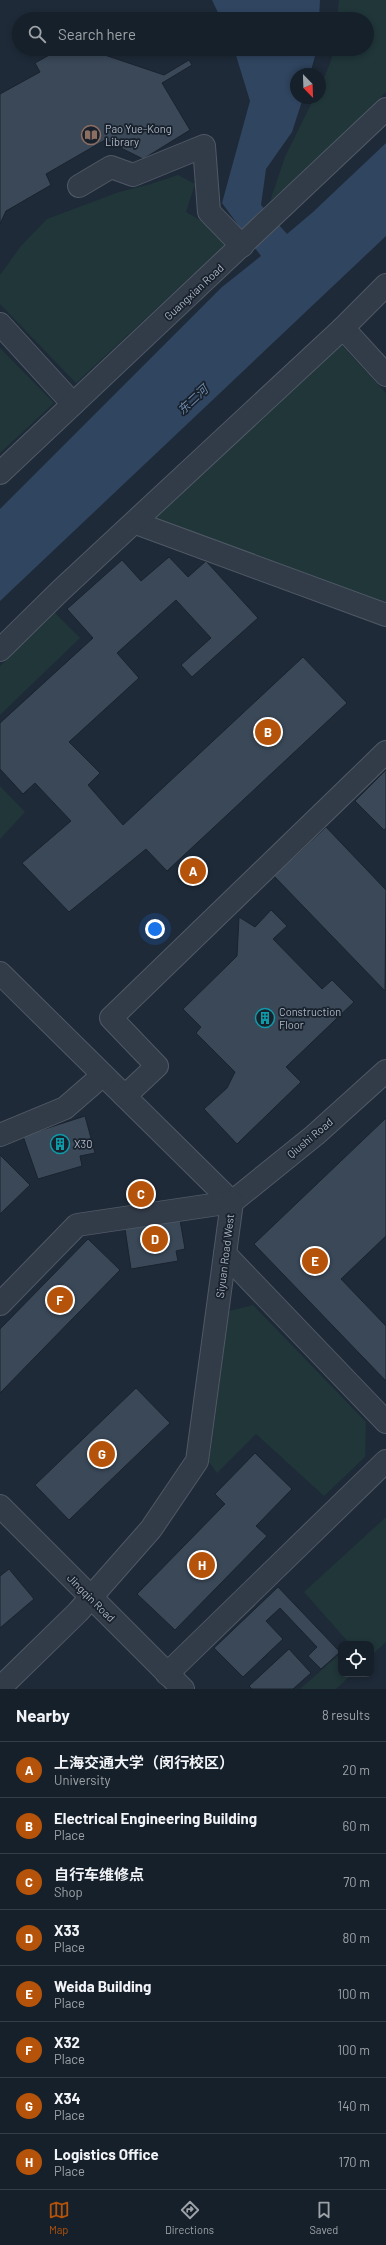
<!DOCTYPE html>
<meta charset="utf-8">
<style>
body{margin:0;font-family:Barlow,"Noto Sans SC",sans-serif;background:#1f2832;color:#f1f3f6}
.controls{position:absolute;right:12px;bottom:12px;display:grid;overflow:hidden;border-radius:8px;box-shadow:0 2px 6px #0003}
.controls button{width:36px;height:36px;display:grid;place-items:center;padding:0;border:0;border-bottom:1px solid #353e47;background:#16202a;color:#f1f3f6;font:20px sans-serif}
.compass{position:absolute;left:290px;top:68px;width:36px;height:36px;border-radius:50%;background:#16202a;box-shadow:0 2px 6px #0003;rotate:157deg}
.you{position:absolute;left:155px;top:929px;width:14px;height:14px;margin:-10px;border:3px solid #fff;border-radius:50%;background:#1a73e8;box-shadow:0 0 0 6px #1a73e833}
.badge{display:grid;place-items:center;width:26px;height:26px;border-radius:50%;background:#b45309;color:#fff;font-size:13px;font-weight:700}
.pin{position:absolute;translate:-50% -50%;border:2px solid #fff;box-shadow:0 1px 4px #0006}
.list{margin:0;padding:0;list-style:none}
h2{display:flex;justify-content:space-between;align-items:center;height:52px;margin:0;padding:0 16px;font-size:17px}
h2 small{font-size:13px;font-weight:400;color:#9ea3a8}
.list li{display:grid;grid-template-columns:26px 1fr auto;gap:12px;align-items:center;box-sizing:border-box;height:56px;padding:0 16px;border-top:1px solid #353e47}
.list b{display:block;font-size:15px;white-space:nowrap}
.list p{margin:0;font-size:13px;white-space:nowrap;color:#9ea3a8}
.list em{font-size:13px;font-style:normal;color:#9ea3a8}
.icon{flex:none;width:22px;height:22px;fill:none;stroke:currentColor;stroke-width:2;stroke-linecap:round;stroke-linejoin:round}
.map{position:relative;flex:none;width:386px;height:1689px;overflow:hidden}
.search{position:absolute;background:#16202a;box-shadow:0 2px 6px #0003;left:12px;right:12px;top:12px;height:44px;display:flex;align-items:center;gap:10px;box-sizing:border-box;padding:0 14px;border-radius:22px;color:#9ea3a8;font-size:15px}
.sheet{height:500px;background:#16202a}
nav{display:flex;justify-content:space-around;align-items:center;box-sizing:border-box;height:56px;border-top:1px solid #353e47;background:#16202a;font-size:11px;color:#9ea3a8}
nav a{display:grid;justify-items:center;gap:2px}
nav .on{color:#b45309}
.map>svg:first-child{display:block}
.green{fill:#203639}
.water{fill:#304560}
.building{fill:#3a4858;stroke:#1a232e}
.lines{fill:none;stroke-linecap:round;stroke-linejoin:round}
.minor-casing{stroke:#505966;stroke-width:24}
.minor{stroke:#323b48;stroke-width:22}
.labels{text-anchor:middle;stroke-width:3.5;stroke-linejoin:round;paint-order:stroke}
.poi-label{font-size:11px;fill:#acb6c5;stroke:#18212c;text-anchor:start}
.street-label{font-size:11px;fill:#acb6c5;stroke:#18212c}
.water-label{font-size:12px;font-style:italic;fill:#728eb0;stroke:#18212c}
</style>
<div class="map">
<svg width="386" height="1689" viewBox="0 0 386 1689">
<rect width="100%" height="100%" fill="#1e2a38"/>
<g class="green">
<path d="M339,0h47v92l-88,86 -28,23 15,-44 29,-59h6c0,-18 11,-31 14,-49h33v-30h-30z"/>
<polygon points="178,175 195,184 186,212 212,227 228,242 76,383 0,304 0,275 21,246 47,219 119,192 151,184"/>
<polygon points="334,337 386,393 386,606 136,523"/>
<polygon points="0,348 54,403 0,453"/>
<polygon points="55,613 80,638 0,715 0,666"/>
<polygon points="0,786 25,812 0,839"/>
<polygon points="253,1305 366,1422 365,1457 324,1496 256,1434 217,1473 209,1462 229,1311"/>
<polygon points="386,1517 386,1642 371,1656 371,1644 350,1644 304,1592"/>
<polygon points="341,1653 341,1674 352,1674 336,1689 300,1689"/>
</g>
<g class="water">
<polygon points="212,0 320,0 319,19 221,19"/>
<polygon points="234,49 317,49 310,74 296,74 296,98 303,98 292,132 266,169 261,205 287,234 313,212 386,143 386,236 0,601 0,509 222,287 261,256 222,203 250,101"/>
</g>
<g class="building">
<polygon points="60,49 87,49 164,75 189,60 192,65 162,83 190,130 143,159 105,140 46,174 51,185 6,211 0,224 0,94 40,72 35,63"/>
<polygon points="169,557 188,577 206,561 258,618 192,677 181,665 211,638 176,600 117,653 139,678 69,742 100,773 88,785 123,825 303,657 347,703 167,871 146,849 69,912 22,863 71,821 35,783 23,794 0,769 0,723 93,638 67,609 122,560 141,581"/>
<polygon points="386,770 386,828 384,830 355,801"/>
<polygon points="326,827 386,890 385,991 274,876"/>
<polygon points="271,910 287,926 273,939 322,989 332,980 354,1002 286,1067 301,1082 237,1144 204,1109 227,1088 235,1072 196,1033 201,1027 183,1009 237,956 239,917 255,927"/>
<polygon points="85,1116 95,1153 80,1156 82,1166 38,1179 23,1136"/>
<polygon points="386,1118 386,1236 341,1279 386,1326 386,1381 254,1244"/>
<polygon points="0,1155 30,1185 0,1214"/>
<polygon points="180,1220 185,1249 176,1251 178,1261 131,1269 125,1229"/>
<polygon points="88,1239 120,1270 0,1393 0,1329"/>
<polygon points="136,1388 170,1423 69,1520 35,1485"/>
<polygon points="255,1453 292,1489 256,1526 267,1536 175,1630 137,1594 225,1504 215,1494"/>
<polygon points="9,1569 34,1599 0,1628 0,1576"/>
<polygon points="278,1587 340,1652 321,1669 308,1656 317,1647 280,1608 266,1621 283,1639 243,1677 214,1648"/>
<polygon points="289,1649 311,1673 293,1689 252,1689 249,1686"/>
</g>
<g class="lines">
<defs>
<g id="minor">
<polyline points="79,186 111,167 133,175 204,146 209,212 242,246"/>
<polyline points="0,324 73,404"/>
<polyline points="343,328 386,375"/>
<polyline points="0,473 386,109"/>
<polyline points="136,523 386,615"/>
<polyline points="0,650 60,591 343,328 386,285"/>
<polyline points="0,973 232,1202"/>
<polyline points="125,1096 157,1066 111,1018 386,752"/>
<polyline points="0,1135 65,1108 103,1075"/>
<polyline points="232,1202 315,1135 386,1071"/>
<polyline points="225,1254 386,1422"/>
<polyline points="0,1304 77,1225 232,1202"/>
<polyline points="0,1506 183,1689"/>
<polyline points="167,1674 386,1461"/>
<polyline points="0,1688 78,1612 151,1529 197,1461 232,1202"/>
</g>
</defs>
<use href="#minor" class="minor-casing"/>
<use href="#minor" class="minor"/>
</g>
<defs>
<symbol id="library-ring" viewBox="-11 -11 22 22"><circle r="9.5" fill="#18212c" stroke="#8d6e63" stroke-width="1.5"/><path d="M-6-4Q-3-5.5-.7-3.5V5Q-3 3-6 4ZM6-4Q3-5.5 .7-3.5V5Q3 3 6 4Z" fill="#8d6e63"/></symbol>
<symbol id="building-ring" viewBox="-11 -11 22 22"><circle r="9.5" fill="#18212c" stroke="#0f9aa8" stroke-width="1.5"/><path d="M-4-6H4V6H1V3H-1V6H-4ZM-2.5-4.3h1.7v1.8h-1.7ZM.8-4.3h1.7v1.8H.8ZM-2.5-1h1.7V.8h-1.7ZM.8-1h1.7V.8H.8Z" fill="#0f9aa8"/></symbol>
</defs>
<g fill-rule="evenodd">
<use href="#library-ring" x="80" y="124" width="22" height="22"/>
<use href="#building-ring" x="254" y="1007" width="22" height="22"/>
<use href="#building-ring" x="49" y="1133" width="22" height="22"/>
</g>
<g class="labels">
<g class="poi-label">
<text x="105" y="133">Pao Yue-Kong<tspan x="105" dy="13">Library</tspan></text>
<text x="279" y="1016">Construction<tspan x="279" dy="13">Floor</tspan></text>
<text x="74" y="1148">X30</text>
</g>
<g class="street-label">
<text transform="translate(194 292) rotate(-43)" y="4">Guangxian Road</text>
<text transform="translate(310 1138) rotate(-40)" y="4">Qiushi Road</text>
<text transform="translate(225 1256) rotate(-83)" y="4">Siyuan Road West</text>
<text transform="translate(91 1598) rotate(45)" y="4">Jingqin Road</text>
</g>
<g class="water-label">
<text transform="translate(193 400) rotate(-43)" y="4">东二河</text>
</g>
</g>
</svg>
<div class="controls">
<button><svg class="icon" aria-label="locate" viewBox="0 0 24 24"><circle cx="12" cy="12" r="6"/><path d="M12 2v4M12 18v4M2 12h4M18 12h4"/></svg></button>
</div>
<svg class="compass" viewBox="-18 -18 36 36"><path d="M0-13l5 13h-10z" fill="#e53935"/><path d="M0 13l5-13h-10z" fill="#9ea3a8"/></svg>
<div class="you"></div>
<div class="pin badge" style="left:193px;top:871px">A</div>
<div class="pin badge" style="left:268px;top:732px">B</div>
<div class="pin badge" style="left:141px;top:1194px">C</div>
<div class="pin badge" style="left:155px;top:1239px">D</div>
<div class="pin badge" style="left:315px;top:1261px">E</div>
<div class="pin badge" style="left:60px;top:1300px">F</div>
<div class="pin badge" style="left:102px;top:1454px">G</div>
<div class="pin badge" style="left:202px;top:1565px">H</div>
<div class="search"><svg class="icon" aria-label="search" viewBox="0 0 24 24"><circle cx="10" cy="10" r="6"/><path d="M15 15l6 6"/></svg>Search here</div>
</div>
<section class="sheet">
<h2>Nearby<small>8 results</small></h2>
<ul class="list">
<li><span class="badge">A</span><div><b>上海交通大学（闵行校区）</b><p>University</p></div><em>20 m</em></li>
<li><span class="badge">B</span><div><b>Electrical Engineering Building</b><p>Place</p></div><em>60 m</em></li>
<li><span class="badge">C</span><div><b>自行车维修点</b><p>Shop</p></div><em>70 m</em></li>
<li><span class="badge">D</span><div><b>X33</b><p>Place</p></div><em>80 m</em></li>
<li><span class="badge">E</span><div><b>Weida Building</b><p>Place</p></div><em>100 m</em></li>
<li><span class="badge">F</span><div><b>X32</b><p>Place</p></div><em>100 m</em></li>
<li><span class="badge">G</span><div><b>X34</b><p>Place</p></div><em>140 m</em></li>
<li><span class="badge">H</span><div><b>Logistics Office</b><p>Place</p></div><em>170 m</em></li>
</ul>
</section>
<nav>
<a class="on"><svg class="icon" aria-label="map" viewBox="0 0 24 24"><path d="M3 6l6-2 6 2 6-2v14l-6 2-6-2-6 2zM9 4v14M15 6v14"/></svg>Map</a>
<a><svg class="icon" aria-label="directions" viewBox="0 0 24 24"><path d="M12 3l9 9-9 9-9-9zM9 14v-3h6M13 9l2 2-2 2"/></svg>Directions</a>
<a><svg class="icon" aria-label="saved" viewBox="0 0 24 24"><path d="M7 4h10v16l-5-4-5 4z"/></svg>Saved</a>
</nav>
